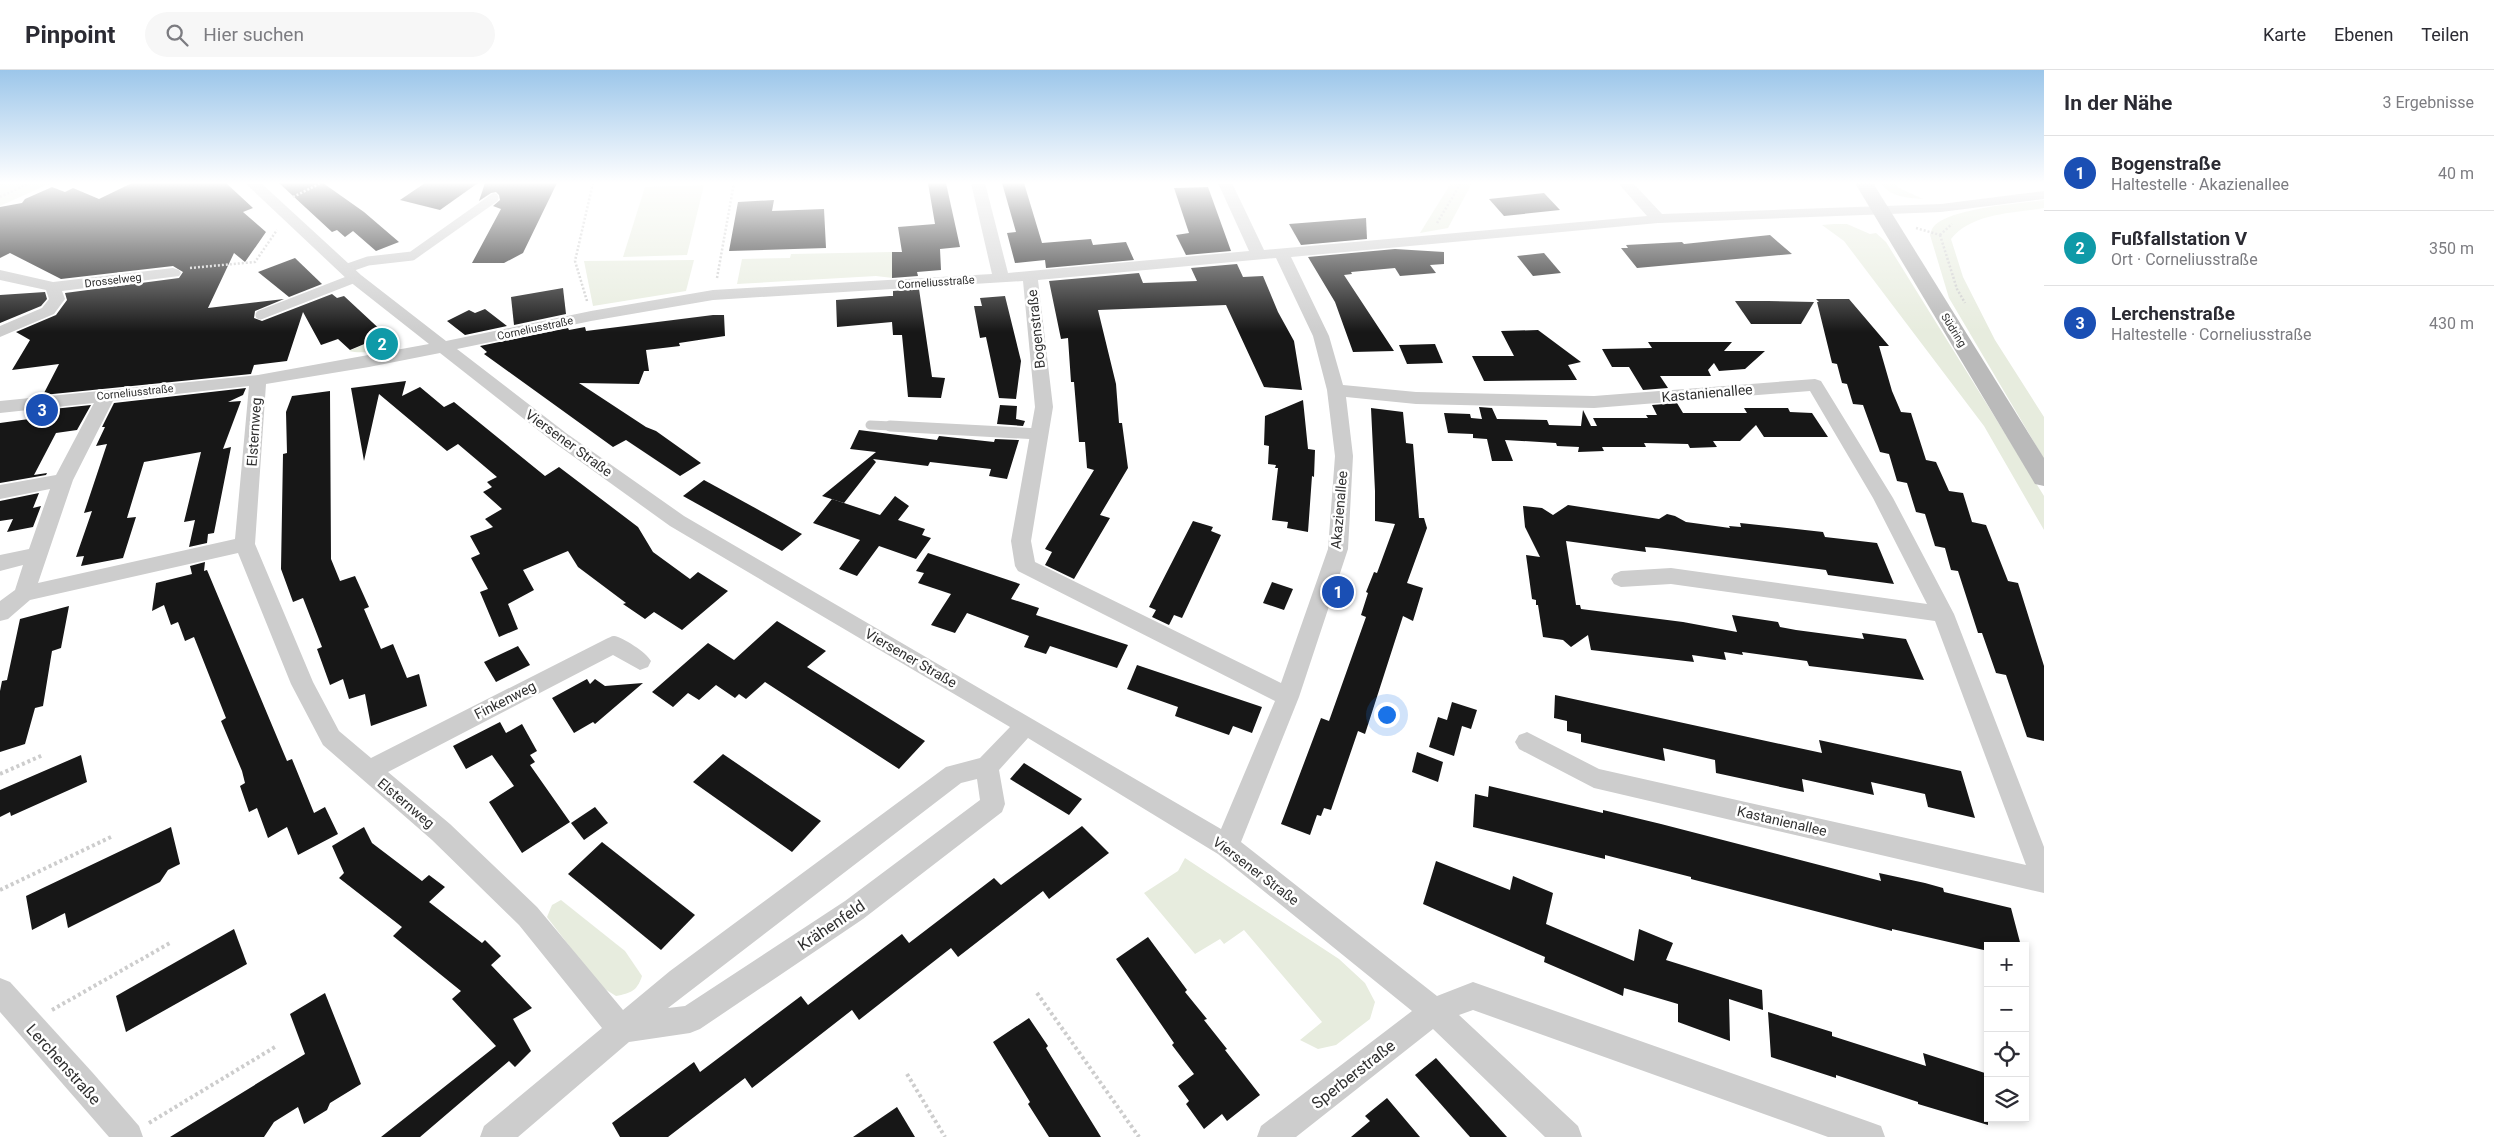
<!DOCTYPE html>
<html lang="de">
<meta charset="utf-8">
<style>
body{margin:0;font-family:Roboto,sans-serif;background:#f7f7f7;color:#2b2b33}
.controls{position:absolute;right:15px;bottom:15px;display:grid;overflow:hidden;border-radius:0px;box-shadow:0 2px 8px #0003}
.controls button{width:45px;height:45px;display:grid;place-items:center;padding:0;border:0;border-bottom:1px solid #e1e1e2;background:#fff;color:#2b2b33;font:25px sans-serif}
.you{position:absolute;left:1386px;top:644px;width:18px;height:18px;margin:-12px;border:4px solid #fff;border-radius:50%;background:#1a73e8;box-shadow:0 0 0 8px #1a73e833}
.badge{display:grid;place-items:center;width:32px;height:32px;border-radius:50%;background:#0f766e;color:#fff;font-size:16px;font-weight:700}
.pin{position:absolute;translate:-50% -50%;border:2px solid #fff;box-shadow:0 1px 5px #0006}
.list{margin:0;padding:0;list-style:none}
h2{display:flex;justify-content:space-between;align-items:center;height:65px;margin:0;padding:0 20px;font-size:21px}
h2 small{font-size:16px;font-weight:400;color:#7c7c81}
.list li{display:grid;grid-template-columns:32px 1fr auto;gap:15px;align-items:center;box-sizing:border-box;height:75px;padding:0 20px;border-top:1px solid #e1e1e2}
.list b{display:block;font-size:19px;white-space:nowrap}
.list p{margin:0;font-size:16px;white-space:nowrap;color:#7c7c81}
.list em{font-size:16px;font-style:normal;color:#7c7c81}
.icon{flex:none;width:28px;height:28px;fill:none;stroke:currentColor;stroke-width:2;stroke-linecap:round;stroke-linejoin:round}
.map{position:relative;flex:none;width:2044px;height:1067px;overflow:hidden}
header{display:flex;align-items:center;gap:30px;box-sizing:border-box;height:70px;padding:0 25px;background:#fff;border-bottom:1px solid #e1e1e2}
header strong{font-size:24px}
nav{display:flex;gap:28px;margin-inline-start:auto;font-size:18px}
.search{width:350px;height:45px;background:#f7f7f7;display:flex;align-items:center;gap:12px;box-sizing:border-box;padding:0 18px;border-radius:28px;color:#7c7c81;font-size:19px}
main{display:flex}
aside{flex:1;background:#fff}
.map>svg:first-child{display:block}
.green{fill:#e7ecde}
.building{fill:#171717}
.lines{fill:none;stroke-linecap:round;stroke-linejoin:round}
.path-far1{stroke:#cdcdcd;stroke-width:2.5;stroke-dasharray:2 2;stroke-linecap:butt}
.path{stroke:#cdcdcd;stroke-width:4;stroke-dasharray:3 3;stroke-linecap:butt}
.lane-far1{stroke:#cdcdcd;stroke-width:9}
.lane{stroke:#cdcdcd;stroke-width:11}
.street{fill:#cdcdcd;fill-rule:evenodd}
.secondary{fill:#bababa;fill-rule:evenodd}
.labels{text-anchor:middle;stroke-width:5;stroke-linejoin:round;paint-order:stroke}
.far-street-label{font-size:11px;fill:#303030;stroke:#fff}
.street-label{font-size:14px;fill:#303030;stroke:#fff}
.near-street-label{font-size:16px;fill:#303030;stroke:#fff}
</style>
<header>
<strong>Pinpoint</strong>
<div class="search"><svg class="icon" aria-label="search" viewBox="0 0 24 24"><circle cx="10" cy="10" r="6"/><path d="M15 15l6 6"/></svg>Hier suchen</div>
<nav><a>Karte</a><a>Ebenen</a><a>Teilen</a></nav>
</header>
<main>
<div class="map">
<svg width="2044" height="1067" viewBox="0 0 2044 1067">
<rect width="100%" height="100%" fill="#fff"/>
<g class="green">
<polygon points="0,113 51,113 0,136"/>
<polygon points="1451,113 1472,113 1448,158 1420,163"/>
<path d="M1881,113h14l4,5 24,11c-14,-1 -34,-2 -42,-16z"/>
<polygon points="704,115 687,185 623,187 645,117"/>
<path d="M2044,130v8c-30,5 -73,5 -93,31l12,38 32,63 49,77v42l-95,-161 -19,-63c1,-4 2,-7 5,-10 19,-17 83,-21 109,-25z"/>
<polygon points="1834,154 1847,154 1870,164 1876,163 1886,172 2044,426 2044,460 1984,356 1844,171 1822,155"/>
<polygon points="892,182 893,208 876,206 737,214 742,189 790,188 791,184"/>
<polygon points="694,190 686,221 593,236 584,191"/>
<path d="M386,265l8,7c-6,10 -34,12 -45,9z"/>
<polygon points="1185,788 1339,889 1365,913 1375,932 1370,949 1336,975 1318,979 1300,970 1322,952 1244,860 1224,874 1220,869 1195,884 1144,823 1178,801"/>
<path d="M561,830l64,51 17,25c-5,15 -11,17 -26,20l-16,-10 -53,-69 5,-12z"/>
</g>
<g class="building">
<polygon points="132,113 226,113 253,138 243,142 266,162 245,192 234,183 208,238 284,229 255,241 254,248 262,251 332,224 337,228 344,226 386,265 350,280 338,269 321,275 303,242 287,291 254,295 251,304 43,325 59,294 12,300 30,270 16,262 56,245 67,230 65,223 179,208 183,202 173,196 61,209 10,183 0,188 0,137 22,133 25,129 52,117 65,122 73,118 99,129"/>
<polygon points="279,113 323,113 364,142 399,172 376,181 353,161 345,167 337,160 332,162"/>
<polygon points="425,113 478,113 440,140 400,130"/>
<polygon points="485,113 557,113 523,183 504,193 472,193 501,139 493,136 500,130 499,125 496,122 491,123 479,131"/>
<polygon points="928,113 946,113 960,177 940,179 941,200 917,202 918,206 892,208 892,182 902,182 898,157 935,154"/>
<polygon points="1002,113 1024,113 1042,173 1091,169 1093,175 1126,172 1134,190 1046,198 1045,190 1015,193 1007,163 1016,162"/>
<polygon points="1208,117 1231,181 1186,185 1176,165 1189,163 1174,118"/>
<polygon points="1544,123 1560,140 1504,146 1489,129"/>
<polygon points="774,130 772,141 824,139 826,178 729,181 738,132"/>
<polygon points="1366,148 1367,169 1301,175 1289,154"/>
<polygon points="1770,165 1792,184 1637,198 1621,178 1628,178 1626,175 1682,172 1684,174"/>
<polygon points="1395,179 1444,182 1444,194 1430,195 1436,203 1400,206 1395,198 1351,202 1352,204 1344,205 1394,281 1353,282 1335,232 1308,187"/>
<polygon points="1544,183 1561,203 1533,206 1517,186"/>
<polygon points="295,188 322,214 289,227 258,202"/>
<polygon points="1237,194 1243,207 1263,206 1278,242 1294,271 1302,320 1264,317 1226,235 1098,240 1116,314 1119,353 1122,353 1128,398 1100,445 1110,448 1074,509 1045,495 1052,482 1045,479 1094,400 1087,398 1085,372 1079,372 1074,312 1071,312 1068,268 1061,269 1049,211 1139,203 1143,213 1197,211 1191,198"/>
<polygon points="563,218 566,244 514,255 511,227"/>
<polygon points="919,219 932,307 945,308 941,328 908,327 902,265 893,265 892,252 837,257 836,230 890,226 893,226 893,221"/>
<polygon points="45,222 47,229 41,236 0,253 0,225"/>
<polygon points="1005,226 1021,291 1016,329 999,328 986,267 980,268 974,236 982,236 980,228"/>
<polygon points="1816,229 1849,229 1889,276 1879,276 1892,321 1901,342 1911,343 1926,390 1936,392 1949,421 1963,423 1972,452 1986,455 2008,511 2018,513 2044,596 2044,671 2027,667 2006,605 1996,603 1982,563 1978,563 1958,501 1951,500 1945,478 1935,476 1925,444 1916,442 1907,413 1897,411 1889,384 1880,382 1863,335 1853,334 1847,314 1842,313 1837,294 1832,293 1817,232 1819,232"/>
<polygon points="1735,231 1768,231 1814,232 1801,254 1751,254"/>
<polygon points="485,239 507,256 465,265 447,251 469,240 475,243"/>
<polygon points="713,245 724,245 725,266 679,273 680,276 646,280 649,301 644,301 639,314 579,313 646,357 656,361 701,393 680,406 626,370 613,377 484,284 487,282 480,276 568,258 569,260 585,257 586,261"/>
<polygon points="1538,260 1581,292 1568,295 1577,310 1484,311 1472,286 1514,286 1501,261"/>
<polygon points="1648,272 1732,272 1724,281 1765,281 1745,299 1719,301 1714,293 1708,300 1711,306 1660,306 1668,318 1643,320 1629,297 1612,297 1602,279 1652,278"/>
<polygon points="1435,274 1443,293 1407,294 1399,275"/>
<polygon points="406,311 402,326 420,317 444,337 454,332 545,406 559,397 638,457 653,482 690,509 698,502 728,521 682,560 654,542 645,549 623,534 626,533 578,497 568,481 523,500 534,520 508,534 518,559 499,567 480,522 488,519 471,488 480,484 470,466 493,457 485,449 502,439 483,422 492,417 487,412 497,407 458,374 447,381 379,324 364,391 351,318"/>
<polygon points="246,318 243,325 228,332 241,331 223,379 231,377 214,463 208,464 207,473 189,477 195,450 184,452 201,382 144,392 127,448 136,447 123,488 81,496 84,486 76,487 92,441 84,443 107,374 96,376 105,357 102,357 114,333"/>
<polygon points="330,321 331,489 340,511 355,506 369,537 364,539 381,579 393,574 407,608 419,604 427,636 371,656 365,624 349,629 343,609 330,615 317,579 322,577 303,528 293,532 281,499 283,384 287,383 286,342 292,326"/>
<polygon points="1303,330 1308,379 1315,380 1314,407 1312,406 1308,462 1287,458 1288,452 1272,450 1278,398 1275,398 1276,395 1268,394 1269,376 1264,375 1265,346"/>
<polygon points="1677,333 1683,343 1747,343 1744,338 1788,338 1790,342 1812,343 1828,367 1764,367 1756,355 1740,371 1713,371 1717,377 1690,378 1688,374 1644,373 1646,377 1602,377 1604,381 1578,382 1579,377 1557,376 1556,373 1505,370 1513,391 1492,391 1487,369 1473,368 1473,364 1448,363 1444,343 1470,344 1471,348 1482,349 1479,337 1492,338 1497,349 1547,350 1549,355 1581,356 1583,340 1591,356 1597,356 1593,348 1648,348 1646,345 1657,345 1652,335"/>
<polygon points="91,335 77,360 56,363 34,405 47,403 46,405 0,413 0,353 29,349 34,341"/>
<polygon points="1000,335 1017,336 1016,349 1025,351 1023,356 997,354"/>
<polygon points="1371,338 1403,342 1406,373 1413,374 1419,448 1424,448 1427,458 1407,513 1423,518 1413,551 1403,546 1365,664 1358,661 1331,740 1324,738 1321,746 1317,745 1310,765 1281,754 1321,648 1329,651 1366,547 1361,545 1368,523 1366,522 1374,502 1377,503 1395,454 1375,451 1375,421"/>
<polygon points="859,360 937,370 939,366 994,372 995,369 1019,370 1007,409 989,406 991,399 930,392 928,396 873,389 876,392 844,433 822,426 876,382 850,379"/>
<polygon points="704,410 757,439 802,464 782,481 683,426"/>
<polygon points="39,423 33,438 41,436 33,457 7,462 13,449 0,451 0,431"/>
<polygon points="895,426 909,436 898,450 925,459 922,465 931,468 916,489 879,476 857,506 839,499 860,470 813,453 832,429 880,445"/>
<polygon points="1568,435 1659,449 1667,444 1675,446 1686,452 1730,458 1729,456 1741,457 1740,453 1805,460 1823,462 1825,467 1877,473 1894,514 1828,505 1826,500 1657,478 1645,477 1646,482 1566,471 1576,535 1580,535 1581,539 1683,552 1737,562 1732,545 1778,552 1780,557 1796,560 1864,569 1862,563 1906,569 1924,610 1809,596 1807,591 1742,582 1743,585 1724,582 1726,590 1692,585 1694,592 1591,580 1588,565 1571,577 1563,570 1543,567 1538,535 1536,535 1536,530 1532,529 1526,485 1540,487 1525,457 1523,436 1542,438 1553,445"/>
<polygon points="1193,451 1213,457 1211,461 1221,465 1182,548 1174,545 1169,555 1152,547 1156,540 1149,537"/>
<polygon points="928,483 1020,514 1011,529 1039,538 1036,545 1128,575 1117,598 1050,576 1046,584 1024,577 1029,566 967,543 955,563 931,555 951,524 918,513 924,503 916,501"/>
<polygon points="205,492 204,501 207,500 287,691 292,689 314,743 325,737 338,764 298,785 287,757 268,768 257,738 249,742 240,716 245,713 242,701 221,651 226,648 194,567 185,571 178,552 171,555 164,535 152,541 156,513 192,504 190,496"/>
<polygon points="1272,512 1293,519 1284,540 1263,533"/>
<polygon points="69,536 61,578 52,581 43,636 35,638 25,674 0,682 0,621 2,611 7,610 20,549"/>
<polygon points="777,551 826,581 807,597 925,671 899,699 765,612 746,629 739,624 735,628 716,615 699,630 688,623 673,637 652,622 708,573 734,590"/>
<polygon points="518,576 530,595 496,612 484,592"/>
<polygon points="1137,595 1262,637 1252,663 1233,656 1229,665 1175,646 1178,637 1127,619"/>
<polygon points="587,609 590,614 595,609 605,616 643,613 595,654 593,652 574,663 552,628"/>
<polygon points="1555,625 1822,683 1819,670 1961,701 1975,748 1928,737 1925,724 1871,712 1874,725 1802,709 1804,722 1716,703 1715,690 1663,678 1665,691 1581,672 1581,664 1567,661 1567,651 1554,648"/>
<polygon points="1452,632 1477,640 1471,659 1462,656 1454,686 1429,677 1438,647 1447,650"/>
<polygon points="500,652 506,663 522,654 537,681 530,685 535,692 530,695 570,752 522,783 489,732 514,716 492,685 466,699 453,676"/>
<polygon points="1417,682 1443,692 1438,712 1412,702"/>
<polygon points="723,684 821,751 792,782 693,712"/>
<polygon points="81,685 87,712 11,746 10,742 0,747 0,720"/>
<polygon points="1024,693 1082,729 1069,745 1010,709"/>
<polygon points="1489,716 1603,743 1603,740 1661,754 1881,811 1879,803 1925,813 1943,818 1944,822 2011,838 2021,876 1988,876 1988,881 1892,859 1892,861 1691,809 1691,807 1605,785 1605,789 1473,757 1475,724 1488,727"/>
<polygon points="595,737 608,753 584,770 571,753"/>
<polygon points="1082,756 1109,783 1049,829 1043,821 958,887 951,878 859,950 852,940 752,1018 745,1008 668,1067 620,1067 612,1053 694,992 700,1002 801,926 808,935 902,864 909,873 994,808 1001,815"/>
<polygon points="171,757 180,794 168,800 160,812 68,858 65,843 32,860 26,826"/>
<polygon points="364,757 372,773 422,811 429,805 445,817 429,832 482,873 485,870 501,886 491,895 532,938 513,949 531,981 515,997 509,991 420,1067 381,1067 496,976 452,929 461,921 393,866 402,857 339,808 344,803 332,776"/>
<polygon points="602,772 695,845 661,880 568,804"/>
<polygon points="1436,791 1510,820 1513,806 1553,823 1546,854 1634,891 1639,859 1673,873 1666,890 1762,920 1763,940 1729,929 1730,971 1678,952 1678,934 1624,918 1623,926 1544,892 1545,887 1423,834"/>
<polygon points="234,859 247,894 126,962 116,926"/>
<polygon points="1148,867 1187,920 1185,922 1207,949 1204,950 1227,979 1225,980 1260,1025 1227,1051 1222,1044 1204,1059 1186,1034 1189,1031 1178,1016 1194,1004 1172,975 1174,973 1116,889"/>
<polygon points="325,923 361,1014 330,1033 327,1040 304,1054 298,1037 274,1052 264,1067 170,1067 305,984 290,944"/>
<polygon points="1768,942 1832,962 1832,966 1926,996 1923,983 1988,1004 1988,1055 1918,1034 1918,1032 1836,1005 1836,1008 1771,987"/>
<polygon points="1029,948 1048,976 1046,978 1101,1067 1049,1067 1028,1034 1030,1032 993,972"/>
<polygon points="1436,988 1472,1028 1507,1067 1470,1067 1415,1005"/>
<polygon points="1387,1028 1420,1067 1351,1067 1370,1051 1365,1046"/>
<polygon points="897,1037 915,1067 853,1067"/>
</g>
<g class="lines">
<g class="path-far1">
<polyline points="0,114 2,113"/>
<polyline points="0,127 30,113"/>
<polyline points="293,127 321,113"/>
<polyline points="1437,153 1461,113"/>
<polyline points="1916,158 1940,165"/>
<polyline points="1940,165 1957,219 1965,233"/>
<polyline points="1940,165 1952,154"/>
<polyline points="190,198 255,192 277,160"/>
<polyline points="717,208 734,113"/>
<polyline points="587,231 575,191 593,113"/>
</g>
<g class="path">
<polyline points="0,704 43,685"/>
<polyline points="0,820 113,766"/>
<polyline points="1037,923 1139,1067"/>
<polyline points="52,940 170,873"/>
<polyline points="907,1004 945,1067"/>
<polyline points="149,1053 275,977"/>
</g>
<g class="lane-far1">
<polyline points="345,199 368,191 412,186 494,128"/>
<polyline points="260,245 355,208"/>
<polyline points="870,355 913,357"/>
</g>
<polyline class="lane" points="890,356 1039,364"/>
<g class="street">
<path d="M245,113h16l100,92 85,66 145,-30 122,-21 279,-16 -21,-91h14l23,90 241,-22 -31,-68h14l32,67 383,-34 -29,-33h15l29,31 279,-10 103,-13v8l-103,13 -283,11 -367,34 38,79 14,49 73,7 178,4 221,-17 6,2 72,117 61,116 90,233v46l-450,-105 -75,-39 -4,-7 4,-7 8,-3 72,37 427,96 -91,-244 -264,-37 -50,3 -7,-3 -3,-5 3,-5 7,-3 50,-3 256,36 -54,-106 -63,-107 -216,17 -178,-4 -70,-7 7,59 -5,93 -49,148 -58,145 196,154 36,-14 397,140 11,4 4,11h-57l-355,-127 -14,5 119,111 4,11h-37l-112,-108 -137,108h-39l4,-11 151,-115 -194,-157 -190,-116 -29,32 6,34 -3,8 -139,107 -163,110 -10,4 -61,9 -111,95h-38l4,-11 118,-98 -83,-103 -87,-85 -109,-95 -32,-61 -53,-131 -208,47 -22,19 -8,2v-20l15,-11 8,-25 -23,6v-16l29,-6 21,-60 -50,10v-14l56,-10 38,-72 -94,10v-12l258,-26 171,-31 -80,-63zM1276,188l37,78 14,54 8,66 -7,93 -47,134 -246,-121 -4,-21 22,-134 -15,-127zM1023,211l12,126 -24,134 4,25 3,5 257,130 -54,128 -537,-313 -118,-83 -109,-84 134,-28 122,-21zM440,283l112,88 118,85 340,201 -30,31 -34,9 -276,204 -47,39 -86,-103 -87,-83 -62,-52 225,-117 27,15 8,-3 3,-6c-4,-8 -28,-24 -37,-25 -3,0 -5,2 -8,3l-235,119 -32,-27 -26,-49 -58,-138 11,-160 103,-17zM249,316l-14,153 -197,44 35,-103 40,-79zM977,709l3,21 -135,101 -160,105 -17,2 293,-225z"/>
<polygon points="173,198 179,200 181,203 179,206 62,221 65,229 54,244 0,267 0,256 42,238 49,229 46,220 0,210 0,200 53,212"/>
<polygon points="0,908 10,912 92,1002 139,1056 143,1067 109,1067 0,942"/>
</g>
<polygon class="secondary" points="1855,113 1873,113 2044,388 2044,416 2035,414"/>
</g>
<linearGradient id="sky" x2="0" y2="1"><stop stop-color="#9cc6ea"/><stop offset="0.43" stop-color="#fff"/><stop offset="1" stop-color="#fff" stop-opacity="0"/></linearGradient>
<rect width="2044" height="262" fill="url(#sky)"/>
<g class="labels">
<g class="far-street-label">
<text transform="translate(113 210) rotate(-7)" y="4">Drosselweg</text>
<text transform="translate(936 212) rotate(-4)" y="4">Corneliusstraße</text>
<text transform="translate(535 258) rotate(-12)" y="4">Corneliusstraße</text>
<text transform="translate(1954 260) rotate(58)" y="4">Südring</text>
<text transform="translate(135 322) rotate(-6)" y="4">Corneliusstraße</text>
</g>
<g class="street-label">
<text transform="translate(1036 259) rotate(-96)" y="5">Bogenstraße</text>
<text transform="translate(1707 323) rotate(-5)" y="5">Kastanienallee</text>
<text transform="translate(254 362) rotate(-86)" y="5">Elsternweg</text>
<text transform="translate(569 373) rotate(36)" y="5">Viersener Straße</text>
<text transform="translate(1339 440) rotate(-85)" y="5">Akazienallee</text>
<text transform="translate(911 588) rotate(30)" y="5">Viersener Straße</text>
<text transform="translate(505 630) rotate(-27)" y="5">Finkenweg</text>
<text transform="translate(406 733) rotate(40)" y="5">Elsternweg</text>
<text transform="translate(1782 751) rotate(13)" y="5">Kastanienallee</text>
<text transform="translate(1256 801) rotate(37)" y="5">Viersener Straße</text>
</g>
<g class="near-street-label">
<text transform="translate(831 855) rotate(-34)" y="6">Krähenfeld</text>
<text transform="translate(64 994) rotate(48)" y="6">Lerchenstraße</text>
<text transform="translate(1353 1004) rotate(-38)" y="6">Sperberstraße</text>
</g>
</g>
</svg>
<div class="controls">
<button>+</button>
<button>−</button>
<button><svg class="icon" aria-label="locate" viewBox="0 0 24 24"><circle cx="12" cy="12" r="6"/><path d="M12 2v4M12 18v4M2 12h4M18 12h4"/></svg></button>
<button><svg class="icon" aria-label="layers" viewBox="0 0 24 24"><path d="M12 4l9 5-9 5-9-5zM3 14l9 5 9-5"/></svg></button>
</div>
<div class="you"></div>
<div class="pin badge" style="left:1338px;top:522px;background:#1a4fb4">1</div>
<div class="pin badge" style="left:382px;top:274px;background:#0f9aa8">2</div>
<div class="pin badge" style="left:42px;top:340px;background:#1a4fb4">3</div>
</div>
<aside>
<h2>In der Nähe<small>3 Ergebnisse</small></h2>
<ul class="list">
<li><span class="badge" style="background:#1a4fb4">1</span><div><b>Bogenstraße</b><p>Haltestelle · Akazienallee</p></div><em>40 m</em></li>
<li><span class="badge" style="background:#0f9aa8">2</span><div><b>Fußfallstation V</b><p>Ort · Corneliusstraße</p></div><em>350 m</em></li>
<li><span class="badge" style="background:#1a4fb4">3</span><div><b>Lerchenstraße</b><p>Haltestelle · Corneliusstraße</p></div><em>430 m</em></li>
</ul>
</aside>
</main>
